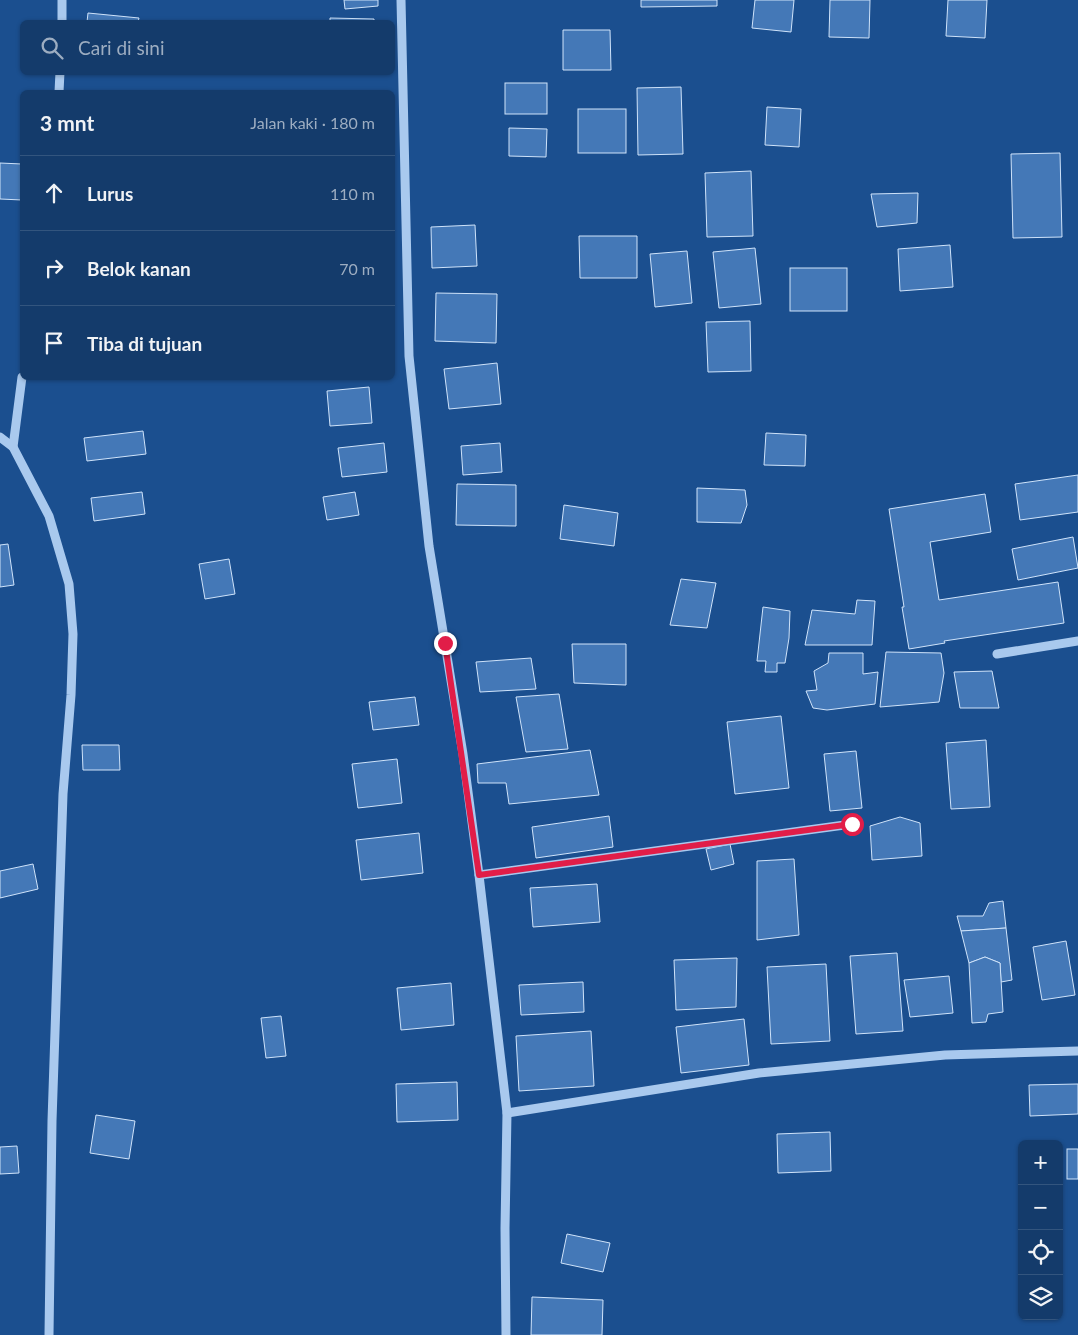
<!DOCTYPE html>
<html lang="id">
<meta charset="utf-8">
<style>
body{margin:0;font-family:Lato,sans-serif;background:#214673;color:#f1f3f6}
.controls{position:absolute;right:15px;bottom:15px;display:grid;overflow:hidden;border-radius:8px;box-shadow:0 1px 4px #0004}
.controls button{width:45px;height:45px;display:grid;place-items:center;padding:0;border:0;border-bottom:1px solid #33557e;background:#143b6b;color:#f1f3f6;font:25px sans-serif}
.stop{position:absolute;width:15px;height:15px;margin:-11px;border:4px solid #e11d48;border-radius:50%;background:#fff}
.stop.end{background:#e11d48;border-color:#fff;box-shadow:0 1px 5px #0008}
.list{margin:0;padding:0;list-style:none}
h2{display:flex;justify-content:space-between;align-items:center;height:65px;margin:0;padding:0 20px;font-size:21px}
h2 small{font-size:16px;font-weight:400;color:#9dadc1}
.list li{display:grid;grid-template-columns:32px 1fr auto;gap:15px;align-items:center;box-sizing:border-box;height:75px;padding:0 20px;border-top:1px solid #33557e}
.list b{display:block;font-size:19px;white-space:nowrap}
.list em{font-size:16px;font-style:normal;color:#9dadc1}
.icon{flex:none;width:28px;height:28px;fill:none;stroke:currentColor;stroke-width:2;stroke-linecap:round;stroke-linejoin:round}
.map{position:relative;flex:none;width:1078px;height:1335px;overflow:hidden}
.search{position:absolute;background:#143b6b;box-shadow:0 1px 4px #0004;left:20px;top:20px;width:375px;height:55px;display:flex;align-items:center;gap:12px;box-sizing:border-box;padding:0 18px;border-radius:8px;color:#9dadc1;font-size:19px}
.panel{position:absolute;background:#143b6b;box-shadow:0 1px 4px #0004;left:20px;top:90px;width:375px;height:290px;border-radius:8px}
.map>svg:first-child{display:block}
.building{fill:#4478b7;stroke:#cfe3fa}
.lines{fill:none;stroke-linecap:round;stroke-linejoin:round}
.minor{stroke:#a9c9ee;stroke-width:9}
.route{stroke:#e11d48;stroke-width:6}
</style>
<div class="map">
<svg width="1078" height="1335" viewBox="0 0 1078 1335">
<rect width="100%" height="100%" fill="#1b4f8f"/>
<g class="building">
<polygon points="344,0 378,0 378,6 345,9"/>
<polygon points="641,0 717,0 717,6 641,7"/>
<polygon points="755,0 794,0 791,32 752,28"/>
<polygon points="830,0 870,0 869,38 829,37"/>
<polygon points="948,0 987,0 985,38 946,36"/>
<polygon points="88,13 139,18 138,22 87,22"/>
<polygon points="330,18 374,19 374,22 330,22"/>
<polygon points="563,30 610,30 611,70 563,70"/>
<rect x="505" y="83" width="42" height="31"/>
<polygon points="681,87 683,154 638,155 637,88"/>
<polygon points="767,107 801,109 799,147 765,145"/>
<rect x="578" y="109" width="48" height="44"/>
<polygon points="509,128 547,129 546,157 509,156"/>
<polygon points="1060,153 1062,237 1013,238 1011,154"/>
<polygon points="0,163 22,164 22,200 0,199"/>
<polygon points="751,171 753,236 707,237 705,173"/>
<polygon points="918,193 917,223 877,227 871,194"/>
<polygon points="475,225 477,266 432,268 431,227"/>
<polygon points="579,236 637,236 637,278 580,278"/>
<polygon points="950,245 953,287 900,291 898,249"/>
<polygon points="755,248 761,304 719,308 713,252"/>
<polygon points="687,251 692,303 655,307 650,254"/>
<rect x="790" y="268" width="57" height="43"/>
<polygon points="436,293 497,294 496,343 435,341"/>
<polygon points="750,321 751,371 708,372 706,322"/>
<polygon points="497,363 501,404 449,409 444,369"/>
<polygon points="369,387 372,423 330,426 327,391"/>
<polygon points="143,431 146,454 87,461 84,438"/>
<polygon points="766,433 806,435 805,466 764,465"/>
<polygon points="384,443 387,472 342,477 338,448"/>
<polygon points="500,443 502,472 463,475 461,446"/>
<polygon points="1078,475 1078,512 1020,520 1015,484"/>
<polygon points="457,484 516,485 516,526 456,525"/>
<polygon points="697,488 745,490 747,505 741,523 697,522"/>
<polygon points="142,492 145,514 94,521 91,498"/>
<polygon points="355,492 359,515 327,520 323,497"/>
<polygon points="985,494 991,532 930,542 939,600 1058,582 1064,623 944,641 945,643 909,649 902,607 904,607 889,509"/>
<polygon points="564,505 618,513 614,546 560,539"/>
<polygon points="1073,537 1078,568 1018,580 1012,549"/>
<polygon points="8,544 14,585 0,587 0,545"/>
<polygon points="229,559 235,594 205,599 199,564"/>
<polygon points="681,579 716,583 707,628 670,625"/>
<polygon points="857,600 875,601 872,645 805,645 812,610 855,614"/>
<polygon points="763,607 790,611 789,638 785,663 777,663 777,672 765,672 766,661 757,661"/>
<polygon points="572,644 626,644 626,685 574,683"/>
<polygon points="886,652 941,653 944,673 939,702 880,707"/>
<polygon points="829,653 863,653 863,674 878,672 875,704 827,710 813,708 806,691 817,690 814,671 828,663"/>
<polygon points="531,658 536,689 480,692 476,662"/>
<polygon points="992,671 999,708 960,708 954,672"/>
<polygon points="559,694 568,749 526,752 516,697"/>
<polygon points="415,697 419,725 373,730 369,702"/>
<polygon points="781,716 789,788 735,794 727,722"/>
<polygon points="986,740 990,807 951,809 946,743"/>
<polygon points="82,745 119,745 120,770 83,770"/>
<polygon points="590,750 599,795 509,804 506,783 478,783 477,764"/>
<polygon points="856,751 862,808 830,811 824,754"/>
<polygon points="397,759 402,803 358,808 352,764"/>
<polygon points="609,816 613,847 536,858 532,827"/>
<polygon points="900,817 920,823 922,856 872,860 870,826"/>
<polygon points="419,833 423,873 361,880 356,840"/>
<polygon points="730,844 734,864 711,870 706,849"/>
<polygon points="794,859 799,935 757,940 757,861"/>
<polygon points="33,864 38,889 0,898 0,871"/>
<polygon points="597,884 600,922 533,927 530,888"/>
<polygon points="1003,901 1006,928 961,931 957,916 983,916 989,903"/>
<polygon points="1006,928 1012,980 1001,982 1000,963 985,957 969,963 961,931"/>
<polygon points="1066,941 1075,995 1042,1000 1033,947"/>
<polygon points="897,953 903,1031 856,1034 850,956"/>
<polygon points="985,957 1000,963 1003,1012 988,1014 986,1022 972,1023 969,963"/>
<polygon points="737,958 736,1007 676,1010 674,960"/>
<polygon points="826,964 830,1041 771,1044 767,967"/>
<polygon points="949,976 953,1013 910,1017 904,980"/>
<polygon points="583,982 584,1012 521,1015 519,985"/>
<polygon points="451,983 454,1025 401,1030 397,988"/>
<polygon points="281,1016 286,1056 266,1058 261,1018"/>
<polygon points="744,1019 749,1065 681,1073 676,1027"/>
<polygon points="591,1031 594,1086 519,1091 516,1036"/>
<polygon points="457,1082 458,1120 397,1122 396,1084"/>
<polygon points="1078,1084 1078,1114 1030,1116 1029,1085"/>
<polygon points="96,1115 135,1121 129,1159 90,1153"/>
<polygon points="830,1132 831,1171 778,1173 777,1134"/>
<polygon points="17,1146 19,1173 0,1174 0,1147"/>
<rect x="1067" y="1149" width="11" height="30"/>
<polygon points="567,1234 610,1243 603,1272 561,1263"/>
<polygon points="532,1297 603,1300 602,1335 531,1335"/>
</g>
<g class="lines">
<g class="minor">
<polyline points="401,0 409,356 429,546 463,754 479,875 507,1113 505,1228 506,1335"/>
<polyline points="62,22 62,0"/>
<polyline points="59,92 60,72"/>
<polyline points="0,437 13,447 49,516 69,584 73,634 71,695 63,794 52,1121 49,1335"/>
<polyline points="13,447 22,377"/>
<polyline points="997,654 1078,641"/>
<polyline points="479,875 852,824"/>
<polyline points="507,1113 759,1073 945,1055 1078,1051"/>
</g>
</g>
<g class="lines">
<polyline class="route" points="445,643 479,875 852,824"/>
</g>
</svg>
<div class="controls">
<button>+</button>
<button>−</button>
<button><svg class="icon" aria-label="locate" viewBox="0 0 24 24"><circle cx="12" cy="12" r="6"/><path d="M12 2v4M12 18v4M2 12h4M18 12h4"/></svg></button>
<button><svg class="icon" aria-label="layers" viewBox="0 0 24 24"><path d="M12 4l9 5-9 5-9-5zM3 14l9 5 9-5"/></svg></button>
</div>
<div class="stop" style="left:852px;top:824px"></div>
<div class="stop end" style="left:445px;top:643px"></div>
<div class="search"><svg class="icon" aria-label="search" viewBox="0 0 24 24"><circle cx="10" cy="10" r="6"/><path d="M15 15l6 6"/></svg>Cari di sini</div>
<section class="panel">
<h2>3 mnt<small>Jalan kaki · 180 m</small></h2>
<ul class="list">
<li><svg class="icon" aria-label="ahead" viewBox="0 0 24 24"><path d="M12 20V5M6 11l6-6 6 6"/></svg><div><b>Lurus</b></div><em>110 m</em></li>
<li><svg class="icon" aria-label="right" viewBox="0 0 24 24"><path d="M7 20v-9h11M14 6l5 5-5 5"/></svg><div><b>Belok kanan</b></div><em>70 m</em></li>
<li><svg class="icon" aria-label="arrive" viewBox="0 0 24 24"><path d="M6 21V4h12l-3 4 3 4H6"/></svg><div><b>Tiba di tujuan</b></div></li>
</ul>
</section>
</div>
